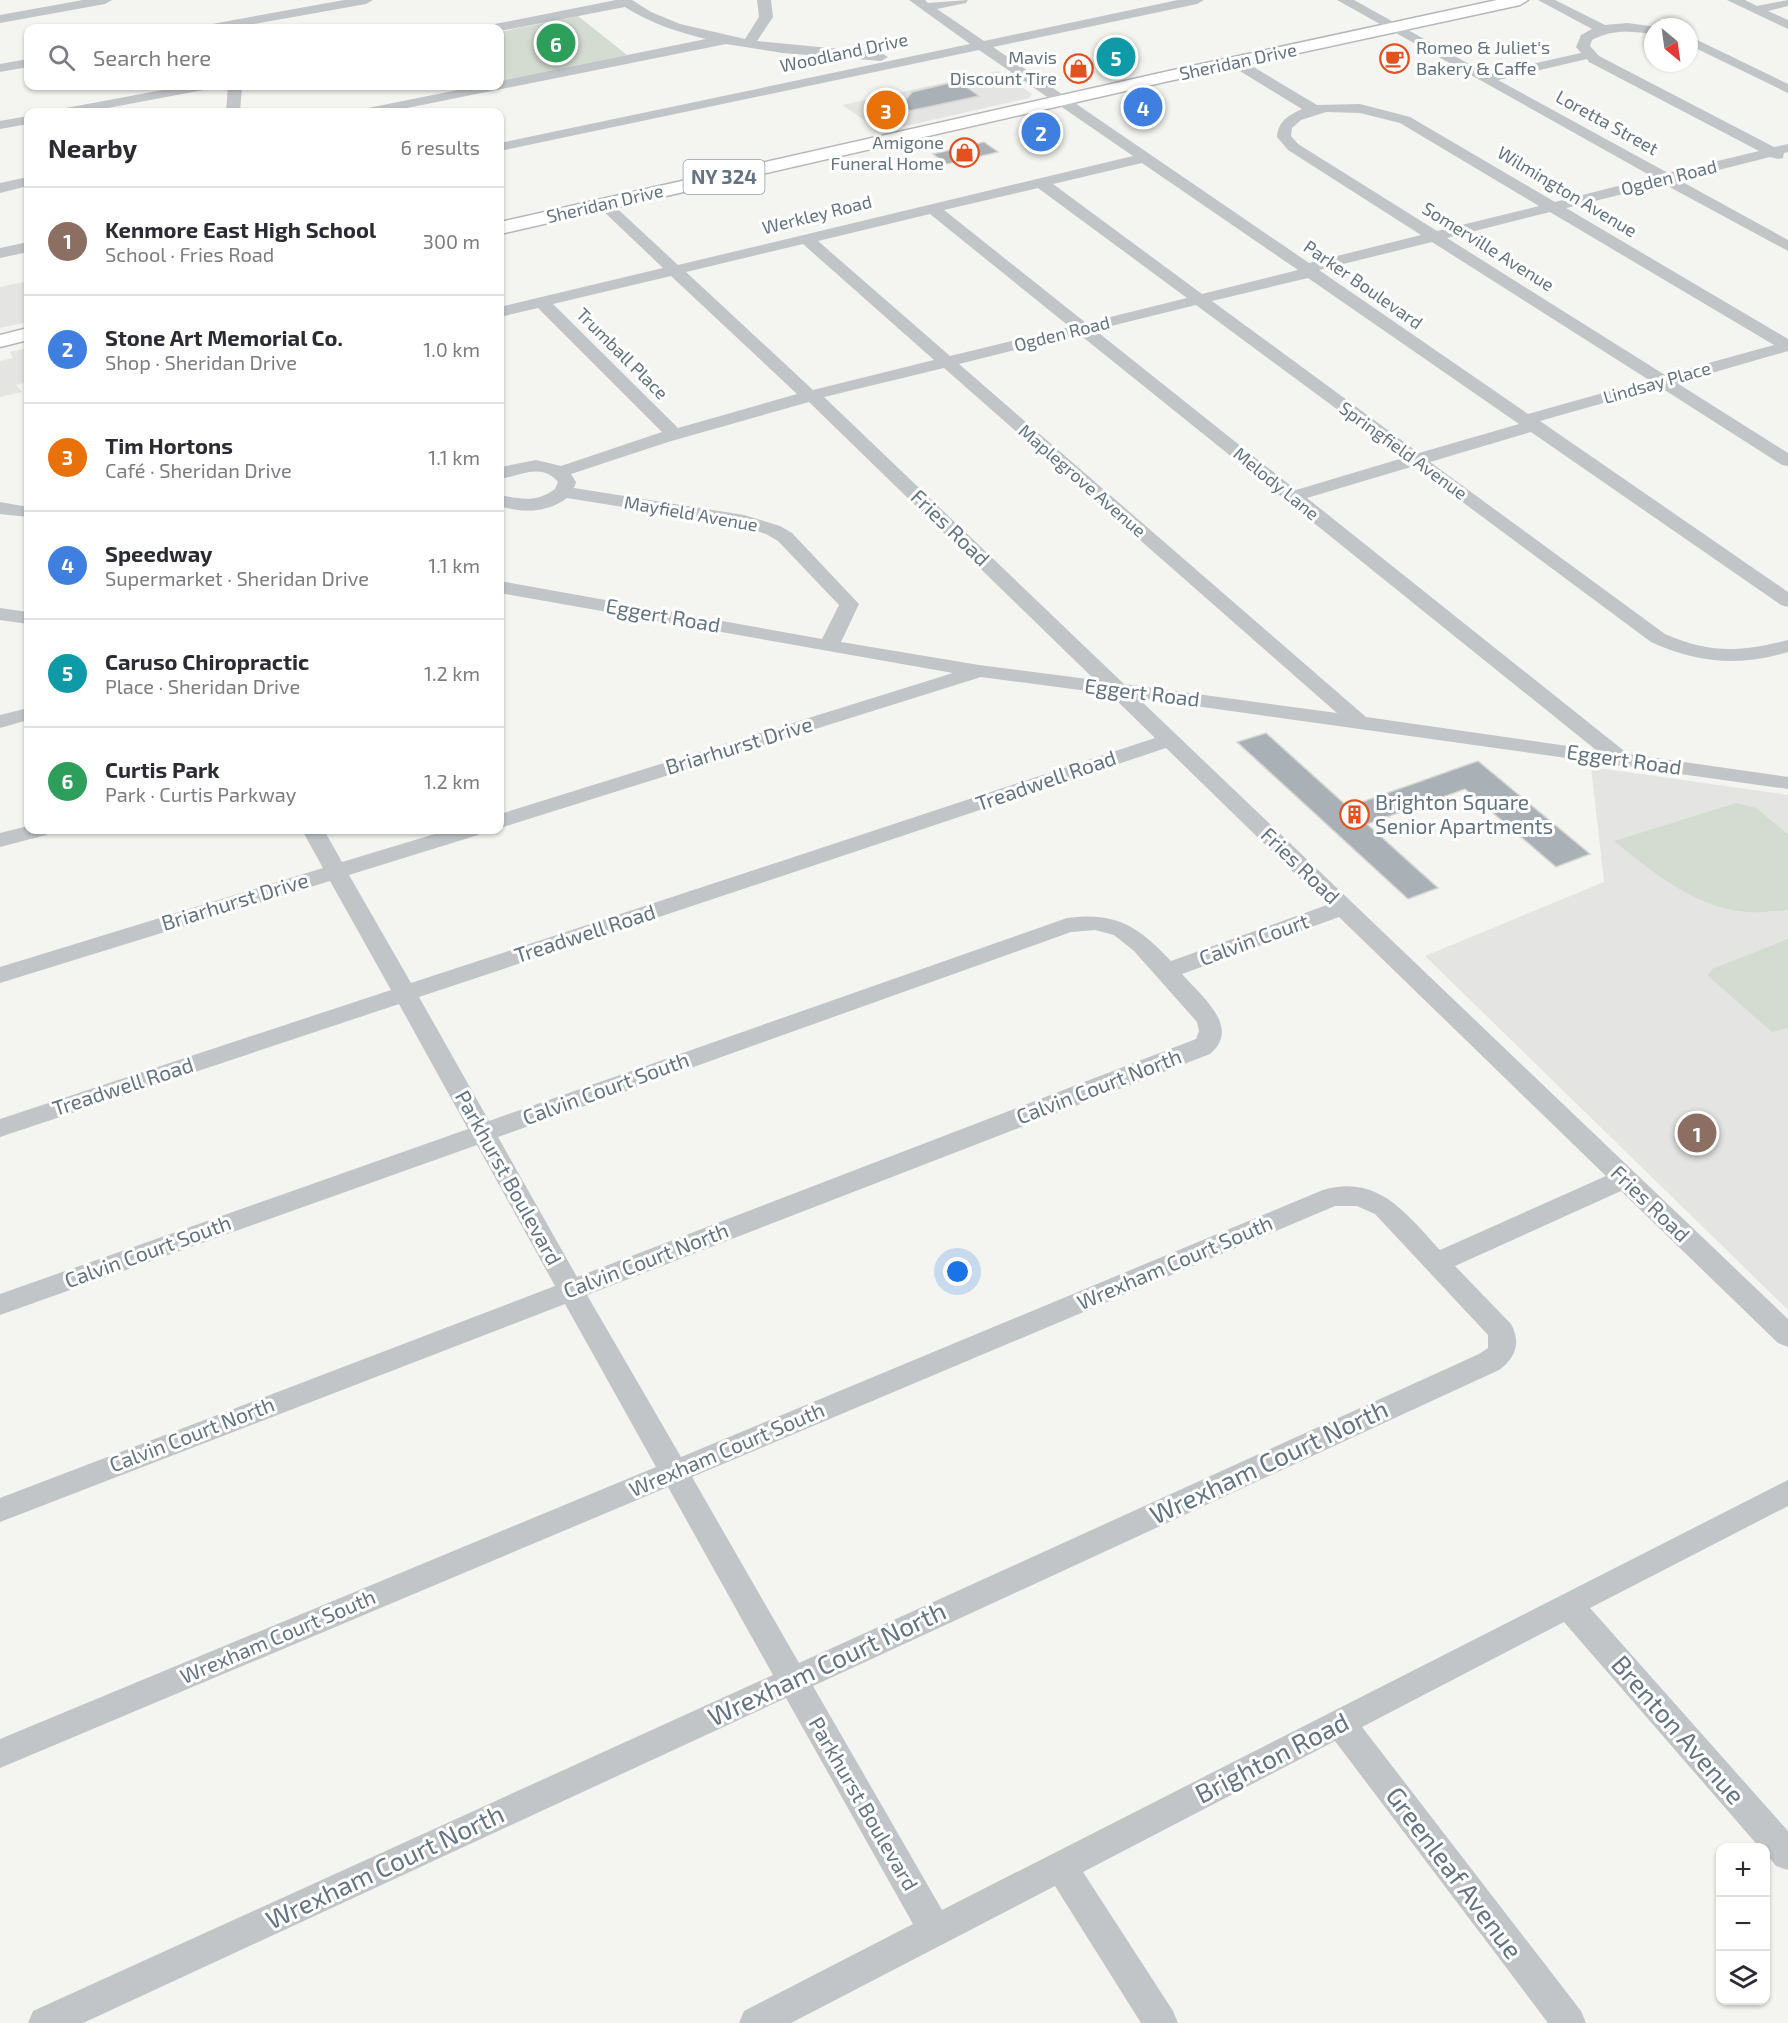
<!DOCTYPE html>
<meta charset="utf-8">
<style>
body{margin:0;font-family:"Exo 2",sans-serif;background:#f2f2f3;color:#2b2b33}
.controls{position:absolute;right:18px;bottom:18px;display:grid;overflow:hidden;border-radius:12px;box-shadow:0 2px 4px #0004}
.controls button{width:54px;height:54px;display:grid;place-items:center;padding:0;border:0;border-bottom:2px solid #e1e1e2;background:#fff;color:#2b2b33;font:30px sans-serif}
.compass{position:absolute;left:1644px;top:18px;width:54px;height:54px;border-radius:50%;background:#fff;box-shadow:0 2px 4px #0004;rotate:151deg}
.you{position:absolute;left:958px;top:1272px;width:21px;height:21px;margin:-15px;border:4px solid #fff;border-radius:50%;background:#1a73e8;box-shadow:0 0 0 9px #1a73e833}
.badge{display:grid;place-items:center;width:39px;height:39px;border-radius:50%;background:#e45120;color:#fff;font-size:20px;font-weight:700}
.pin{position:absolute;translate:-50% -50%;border:3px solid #fff;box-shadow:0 2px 6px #0006}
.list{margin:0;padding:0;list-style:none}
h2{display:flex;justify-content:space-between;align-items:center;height:78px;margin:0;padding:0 24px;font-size:26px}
h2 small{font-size:20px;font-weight:400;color:#7c7c81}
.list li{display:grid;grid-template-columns:39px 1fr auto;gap:18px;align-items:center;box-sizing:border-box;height:108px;padding:0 24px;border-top:2px solid #e1e1e2}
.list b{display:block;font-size:22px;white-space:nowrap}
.list p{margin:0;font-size:20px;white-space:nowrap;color:#7c7c81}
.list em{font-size:20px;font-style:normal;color:#7c7c81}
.icon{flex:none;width:33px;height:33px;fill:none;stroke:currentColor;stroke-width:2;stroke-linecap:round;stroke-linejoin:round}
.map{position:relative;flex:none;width:1788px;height:2023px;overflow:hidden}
.search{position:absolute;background:#fff;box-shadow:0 2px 4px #0004;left:24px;top:24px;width:480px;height:66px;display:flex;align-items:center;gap:15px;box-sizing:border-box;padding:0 21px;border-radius:12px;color:#7c7c81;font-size:22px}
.panel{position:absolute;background:#fff;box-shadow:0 2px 4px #0004;left:24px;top:108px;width:480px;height:726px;border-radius:12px}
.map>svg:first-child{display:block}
.built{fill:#e4e5e3}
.green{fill:#d4dbd1}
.building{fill:#aab1b6;stroke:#d5d5d3;stroke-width:1.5}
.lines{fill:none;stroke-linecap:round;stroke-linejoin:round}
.major-casing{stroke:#b4b8bc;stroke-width:3}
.minor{fill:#c1c5c8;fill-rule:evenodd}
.major{fill:#fff;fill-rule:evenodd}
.labels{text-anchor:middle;stroke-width:6;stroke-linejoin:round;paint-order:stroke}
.far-poi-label{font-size:18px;fill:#637381;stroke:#fff;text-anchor:end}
.far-street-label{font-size:18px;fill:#637381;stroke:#fff}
.shield{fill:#fff;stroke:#929da7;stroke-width:1.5}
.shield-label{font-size:20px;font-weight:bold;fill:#637381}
.street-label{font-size:21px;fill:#637381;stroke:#fff}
.poi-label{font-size:21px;fill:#637381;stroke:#fff;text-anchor:start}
.near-street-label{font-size:26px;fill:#637381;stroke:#fff}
</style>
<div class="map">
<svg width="1788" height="2023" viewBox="0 0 1788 2023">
<rect width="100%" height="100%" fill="#f4f4f0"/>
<g class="built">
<polygon points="998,71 1032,94 1029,98 888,130 877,129 842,105"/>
<polygon points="28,281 28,322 0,328 0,287"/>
<polygon points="28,348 28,382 16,385 22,392 0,397 0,361 13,358 10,352"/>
<polygon points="1591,767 1788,795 1788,1310 1425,956 1604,882"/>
</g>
<g class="green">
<polygon points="578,16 627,55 500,81 500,32"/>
<path d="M1736,803l20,5 32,26v76c-13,1 -28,3 -42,2 -50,-4 -94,-40 -132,-71z"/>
<polygon points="1788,939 1788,1028 1772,1032 1708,976 1712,969"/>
</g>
<g class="building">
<polygon points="958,81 979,96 895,114 912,92"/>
<polygon points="984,142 998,152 947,164 933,154"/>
<polygon points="1266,733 1348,807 1478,761 1590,854 1556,867 1465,789 1367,824 1438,888 1408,899 1237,742"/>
</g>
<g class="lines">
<defs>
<g id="major">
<polygon points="1497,0 1528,0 1520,5 1169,81 500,234 500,222 1169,71"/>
<polygon points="28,328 28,340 0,347 0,335"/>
</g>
</defs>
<use href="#major" class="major-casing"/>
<g class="minor">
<polygon points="83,0 112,0 105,4 0,23 0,15"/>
<polygon points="344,0 373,0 366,4 231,28 205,28 212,24"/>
<path d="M616,0h16l19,12 29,12 65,15 14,-22 -2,-17h14l2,17 -16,24 124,12 7,4 -7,4 -98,-8 -57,-9 -339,68h-26l7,-4 110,-22h22v-5l206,-42c-29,-7 -56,-16 -81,-32l-125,24v-3h-12l7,-4z"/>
<path d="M909,0h16l3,3 40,-3 -2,3 -29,6 47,32 194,-41h26l-7,4 -204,43 316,216 112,-28 -133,-85 -11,-13c1,-16 12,-22 25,-28l-72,-44 -2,-3 2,-3h10l77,46 43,-1 50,13 145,85 98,-25 -316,-177h17l133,74 94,-21 -5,-6 5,-12 11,-6 -54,-29h17l50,25 22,-2 30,4h-4v7c-21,-3 -42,-5 -61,6l-2,6 9,10 175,91 14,-3v8l-4,1 -1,5 -5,1 -8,-2 -91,23 109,60v11l-124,-67 -98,24 222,131v12l-111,32 111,70v13l-6,-1 -122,-78 -120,34 248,171v15l-7,-2 -250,-173 -101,30 235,172c46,20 75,18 123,6v12c-48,15 -91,11 -137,-10l-237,-176 -107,32 321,256 160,23v12l-650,-91 650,621v28l-10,-4 -157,-152 -166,75 56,58c10,18 5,34 -12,46l-686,316 129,224 846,-430v26l-198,102 198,223v39l-12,-4 -10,-13v-5h-6l-196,-226 -202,105 219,284 5,12h-38l-213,-282 -252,131 90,139 5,12h-37l-86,-137 -264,137h-52l5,-12 169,-87 -127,-226 -703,325h-55l5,-12 740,-336 -105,-188 -668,281v-29l656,-272 -91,-163 -565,218v-24l555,-212 -78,-141 -477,170v-21l468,-165 -69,-125 -399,133v-18l391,-129 -61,-109 -330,102v-16l323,-99 -21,-38h22l18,32 106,-32h33l-3,5 -129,40 62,108 744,-245 -45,-44 -129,-17 -481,151v-14l453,-141 -453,-80v-12l322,58 17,-34 -61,-64 -12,-7 -25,-8 -174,-28c-20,15 -45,15 -67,8v-11c21,4 36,8 55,-6l3,-7c-16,-20 -39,-6 -58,-3l1,-12 35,-7 25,6 101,-34 -124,-124 -38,9v-10l163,-39 -64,-61 -3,-3 8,-5 5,2 69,64 455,-109 -154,-106 -479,101v-8l470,-99zM1587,59l2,3 170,89 -91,22 -170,-93zM1326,112l34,1 40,10 139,83 -102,25 -139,-87 -7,-8 1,-8 9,-8zM1142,163l156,107 -96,24 -149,-110zM1038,188l149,110 -101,25 -142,-113zM1550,212l224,133 -109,30 -218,-137zM930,214l140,113 -120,29 -132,-115zM1432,242l217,138 -121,34 -209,-144zM803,244l131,116 -121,30 -127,-118zM671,276l126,118 -119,34 -125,-124zM1308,278l211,146 -100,29 -207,-152zM1196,305l207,153 -107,32 -201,-160zM1079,334l517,416 -230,-33 -407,-353zM944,368l393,345 -213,-29 -300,-287zM809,402l286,278 -116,-15 -138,-23 18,-38 -67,-71 -12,-7 -36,-11 -170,-27 2,-6 -5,-8 97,-32zM1166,748l161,157 -156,56c-32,-34 -55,-50 -104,-43l-578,203 -70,-124zM1339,917l267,259 -166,74c-34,-36 -61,-76 -117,-60l-642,267 -94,-162 623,-241c32,-27 -9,-58 -28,-80zM1095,930l19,5 20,16 63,71 2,9 -3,8 -619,238 -79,-140 573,-205zM1335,1206h22l18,8 113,121v13l-9,6 -680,309 -107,-186z"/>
<polygon points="1727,0 1745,0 1757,6 1788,0 1788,6 1768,11 1788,20 1788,29"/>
<polygon points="1689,36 1788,84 1788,93 1689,45"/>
<polygon points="28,59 28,67 0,72 0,64"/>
<polygon points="184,86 211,86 204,90 86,112 59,112 66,108"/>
<polygon points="228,86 242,86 240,112 226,112"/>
<polygon points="28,116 28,124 0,129 0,121"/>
<polygon points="28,177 28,186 0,193 0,183"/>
<polygon points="28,242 28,252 0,258 0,248"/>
<polygon points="0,502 28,507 28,517 0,514"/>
<polygon points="0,608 28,612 28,624 0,620"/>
<polygon points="28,708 28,720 0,728 0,715"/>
<polygon points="28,826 28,830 49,830 46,835 0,847 0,833"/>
</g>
<use href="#major" class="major"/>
</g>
<defs>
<symbol id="cafe-ring" viewBox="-11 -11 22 22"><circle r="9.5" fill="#fff" stroke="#e45120" stroke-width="1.5"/><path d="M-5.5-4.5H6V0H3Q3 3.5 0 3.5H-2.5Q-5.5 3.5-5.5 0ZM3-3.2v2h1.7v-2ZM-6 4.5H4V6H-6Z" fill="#e45120"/></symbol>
<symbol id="shop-ring" viewBox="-11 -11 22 22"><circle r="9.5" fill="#fff" stroke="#e45120" stroke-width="1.5"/><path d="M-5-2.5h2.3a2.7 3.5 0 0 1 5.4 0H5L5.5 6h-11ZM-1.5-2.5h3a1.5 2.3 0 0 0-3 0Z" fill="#e45120"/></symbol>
<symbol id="building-ring" viewBox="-11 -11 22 22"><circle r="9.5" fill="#fff" stroke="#e45120" stroke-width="1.5"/><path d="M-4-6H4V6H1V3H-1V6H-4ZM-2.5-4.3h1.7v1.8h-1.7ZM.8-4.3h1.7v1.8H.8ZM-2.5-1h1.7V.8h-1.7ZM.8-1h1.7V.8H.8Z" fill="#e45120"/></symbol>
</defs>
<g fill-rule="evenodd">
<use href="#cafe-ring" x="1378" y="42" width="33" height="33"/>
<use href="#shop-ring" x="1062" y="52" width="33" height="33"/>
<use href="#shop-ring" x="948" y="136" width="33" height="33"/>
<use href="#building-ring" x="1338" y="798" width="33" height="33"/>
</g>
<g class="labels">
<g class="far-poi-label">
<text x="1416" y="54" text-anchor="start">Romeo &amp; Juliet's<tspan x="1416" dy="21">Bakery &amp; Caffe</tspan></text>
<text x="1057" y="64">Mavis<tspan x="1057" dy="21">Discount Tire</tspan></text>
<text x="944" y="149">Amigone<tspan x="944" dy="21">Funeral Home</tspan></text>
</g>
<g class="far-street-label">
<text transform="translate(844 53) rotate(-12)" y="6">Woodland Drive</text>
<text transform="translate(1238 62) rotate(-12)" y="6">Sheridan Drive</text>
<text transform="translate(1607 123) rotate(29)" y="6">Loretta Street</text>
<text transform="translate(1669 178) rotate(-14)" y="6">Ogden Road</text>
<text transform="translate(1567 192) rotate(31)" y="6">Wilmington Avenue</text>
<text transform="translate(605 204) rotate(-13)" y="6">Sheridan Drive</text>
<text transform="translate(817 215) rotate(-14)" y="6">Werkley Road</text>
<text transform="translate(1488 247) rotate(32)" y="6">Somerville Avenue</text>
<text transform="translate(1363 285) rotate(35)" y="6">Parker Boulevard</text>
<text transform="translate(1062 334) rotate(-14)" y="6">Ogden Road</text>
<text transform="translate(622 354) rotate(45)" y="6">Trumball Place</text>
<text transform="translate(1657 383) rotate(-16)" y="6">Lindsay Place</text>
<text transform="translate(1403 451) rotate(36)" y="6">Springfield Avenue</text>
<text transform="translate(1082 481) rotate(41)" y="6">Maplegrove Avenue</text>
<text transform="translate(1276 484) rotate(39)" y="6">Melody Lane</text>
<text transform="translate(691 514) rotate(10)" y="6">Mayfield Avenue</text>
</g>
<rect class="shield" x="683.5" y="160" width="81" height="34" rx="4.5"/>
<g class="shield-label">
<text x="724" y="184">NY 324</text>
</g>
<g class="street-label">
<text transform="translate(950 528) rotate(44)" y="7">Fries Road</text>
<text transform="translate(663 616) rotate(10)" y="7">Eggert Road</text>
<text transform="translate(1142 693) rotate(7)" y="7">Eggert Road</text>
<text transform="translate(739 746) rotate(-17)" y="7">Briarhurst Drive</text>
<text transform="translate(1624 760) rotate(8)" y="7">Eggert Road</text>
<text transform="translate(1046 781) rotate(-19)" y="7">Treadwell Road</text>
<text transform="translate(1300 866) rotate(44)" y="7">Fries Road</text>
<text transform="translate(235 902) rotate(-17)" y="7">Briarhurst Drive</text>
<text transform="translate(585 934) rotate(-18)" y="7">Treadwell Road</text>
<text transform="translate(1254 940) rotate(-20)" y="7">Calvin Court</text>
<text transform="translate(123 1087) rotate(-18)" y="7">Treadwell Road</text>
<text transform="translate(1099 1087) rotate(-21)" y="7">Calvin Court North</text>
<text transform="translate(606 1089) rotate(-20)" y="7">Calvin Court South</text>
<text transform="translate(508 1178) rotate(61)" y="7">Parkhurst Boulevard</text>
<text transform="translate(1650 1204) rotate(44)" y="7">Fries Road</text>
<text transform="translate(148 1252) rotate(-20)" y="7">Calvin Court South</text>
<text transform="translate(646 1261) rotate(-21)" y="7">Calvin Court North</text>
<text transform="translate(1175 1263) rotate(-23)" y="7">Wrexham Court South</text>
<text transform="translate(192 1435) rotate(-21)" y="7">Calvin Court North</text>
<text transform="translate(727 1450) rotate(-23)" y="7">Wrexham Court South</text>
<text transform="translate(278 1637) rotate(-23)" y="7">Wrexham Court South</text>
<text transform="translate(863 1804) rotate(60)" y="7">Parkhurst Boulevard</text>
</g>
<g class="poi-label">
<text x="1375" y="810">Brighton Square<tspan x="1375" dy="24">Senior Apartments</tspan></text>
</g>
<g class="near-street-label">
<text transform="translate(1269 1462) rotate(-25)" y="9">Wrexham Court North</text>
<text transform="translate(827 1664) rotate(-25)" y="9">Wrexham Court North</text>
<text transform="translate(1678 1730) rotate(49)" y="9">Brenton Avenue</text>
<text transform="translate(1272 1758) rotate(-27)" y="9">Brighton Road</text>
<text transform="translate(385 1867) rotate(-25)" y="9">Wrexham Court North</text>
<text transform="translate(1454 1873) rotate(53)" y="9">Greenleaf Avenue</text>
</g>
</g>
</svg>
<div class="controls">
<button>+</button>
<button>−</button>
<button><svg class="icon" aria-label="layers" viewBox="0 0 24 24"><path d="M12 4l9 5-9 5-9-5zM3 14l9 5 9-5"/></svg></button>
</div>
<svg class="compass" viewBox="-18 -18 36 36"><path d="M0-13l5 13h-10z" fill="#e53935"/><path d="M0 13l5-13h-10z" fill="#7c7c81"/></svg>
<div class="you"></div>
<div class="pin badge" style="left:1697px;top:1133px;background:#8d6e63">1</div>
<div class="pin badge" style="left:1041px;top:132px;background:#3f7fe0">2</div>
<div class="pin badge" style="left:886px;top:110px;background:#e8710a">3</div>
<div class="pin badge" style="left:1143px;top:107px;background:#3f7fe0">4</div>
<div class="pin badge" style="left:1116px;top:57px;background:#0f9aa8">5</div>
<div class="pin badge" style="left:556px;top:43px;background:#2e9e5b">6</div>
<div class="search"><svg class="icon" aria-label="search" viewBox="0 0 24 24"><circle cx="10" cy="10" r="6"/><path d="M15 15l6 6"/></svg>Search here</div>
<section class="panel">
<h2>Nearby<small>6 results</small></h2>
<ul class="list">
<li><span class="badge" style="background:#8d6e63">1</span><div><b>Kenmore East High School</b><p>School · Fries Road</p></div><em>300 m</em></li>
<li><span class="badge" style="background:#3f7fe0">2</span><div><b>Stone Art Memorial Co.</b><p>Shop · Sheridan Drive</p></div><em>1.0 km</em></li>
<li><span class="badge" style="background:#e8710a">3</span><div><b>Tim Hortons</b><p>Café · Sheridan Drive</p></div><em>1.1 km</em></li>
<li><span class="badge" style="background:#3f7fe0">4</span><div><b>Speedway</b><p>Supermarket · Sheridan Drive</p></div><em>1.1 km</em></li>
<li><span class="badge" style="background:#0f9aa8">5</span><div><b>Caruso Chiropractic</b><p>Place · Sheridan Drive</p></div><em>1.2 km</em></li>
<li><span class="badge" style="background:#2e9e5b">6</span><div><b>Curtis Park</b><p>Park · Curtis Parkway</p></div><em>1.2 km</em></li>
</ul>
</section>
</div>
